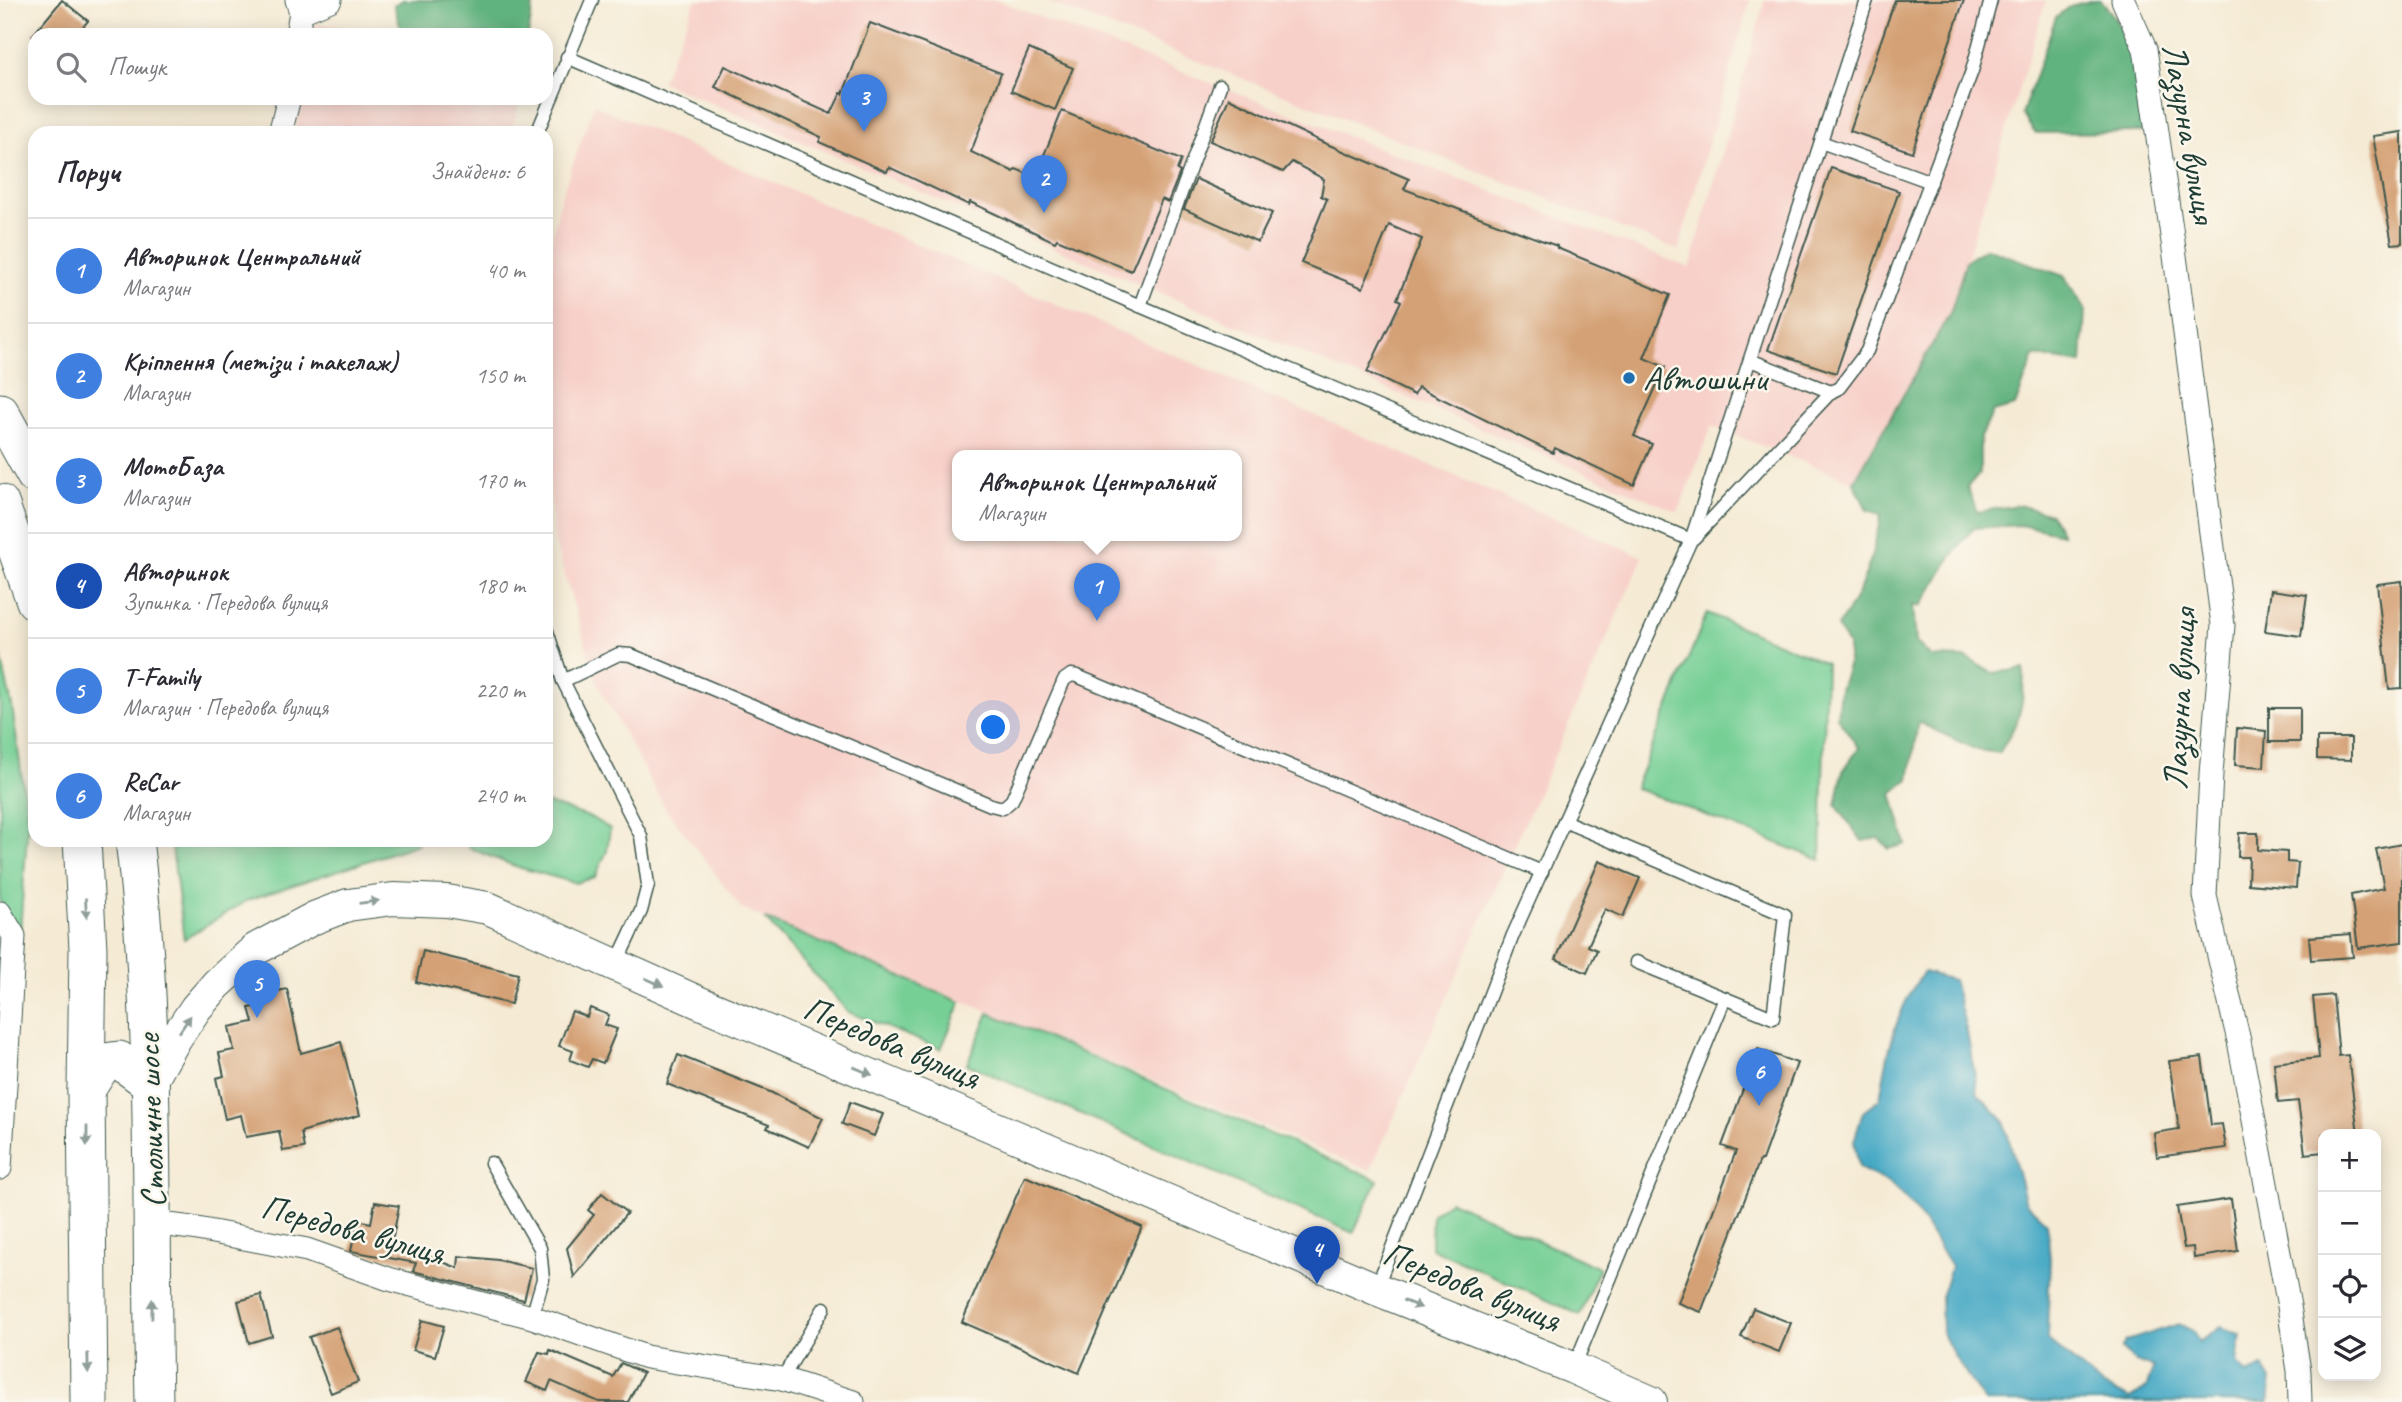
<!DOCTYPE html>
<html lang="uk">
<meta charset="utf-8">
<style>
body{margin:0;font-family:Caveat,sans-serif;background:#f2f2f3;color:#2b2b33}
.controls{position:absolute;right:21px;bottom:21px;display:grid;overflow:hidden;border-radius:14px;box-shadow:0 4px 18px #0003}
.controls button{width:63px;height:63px;display:grid;place-items:center;padding:0;border:0;border-bottom:2px solid #e1e1e2;background:#fff;color:#2b2b33;font:35px sans-serif}
.you{position:absolute;left:994px;top:728px;width:24px;height:24px;margin:-18px;border:5px solid #fff;border-radius:50%;background:#1a73e8;box-shadow:0 0 0 10px #1a73e833}
.badge{display:grid;place-items:center;width:46px;height:46px;border-radius:50%;background:#1a73e8;color:#fff;font-size:23px;font-weight:700}
.pin{position:absolute;translate:-50% -58px;filter:drop-shadow(0 2px 4px #0008)}
.pin::after{content:'';position:absolute;top:37px;width:24px;height:21px;background:inherit;clip-path:polygon(0 0,100% 0,50% 100%)}
.popup{position:absolute;left:952px;top:450px;width:290px;height:91px;box-sizing:border-box;display:grid;place-content:center;border-radius:14px;background:#fff;filter:drop-shadow(0 2px 5px #0005);font-size:23px;white-space:nowrap;color:#7c7c81}
.popup b{font-size:26px;color:#2b2b33}
.popup::after{content:'';position:absolute;left:50%;top:100%;margin-left:-14px;border:14px solid transparent;border-top-color:#fff}
.list{margin:0;padding:0;list-style:none}
h2{display:flex;justify-content:space-between;align-items:center;height:91px;margin:0;padding:0 28px;font-size:30px}
h2 small{font-size:23px;font-weight:400;color:#7c7c81}
.list li{display:grid;grid-template-columns:46px 1fr auto;gap:21px;align-items:center;box-sizing:border-box;height:105px;padding:0 28px;border-top:2px solid #e1e1e2}
.list b{display:block;font-size:26px;white-space:nowrap}
.list p{margin:0;font-size:23px;white-space:nowrap;color:#7c7c81}
.list em{font-size:23px;font-style:normal;color:#7c7c81}
.icon{flex:none;width:38px;height:38px;fill:none;stroke:currentColor;stroke-width:2;stroke-linecap:round;stroke-linejoin:round}
.map{position:relative;flex:none;width:2402px;height:1402px;overflow:hidden}
.search{position:absolute;background:#fff;box-shadow:0 4px 18px #0003;left:28px;top:28px;width:525px;height:77px;display:flex;align-items:center;gap:18px;box-sizing:border-box;padding:0 24px;border-radius:21px;color:#7c7c81;font-size:26px}
.panel{position:absolute;background:#fff;box-shadow:0 4px 18px #0003;left:28px;top:126px;width:525px;height:721px;border-radius:21px}
.map>svg:first-child{display:block}
.built{fill:#f7d0c9;fill-rule:evenodd}
.green{fill:#76cf95;stroke:#4a8664;stroke-width:2}
.forest{fill:#60b27e;stroke:#407859;stroke-width:2}
.water{fill:#44a8c4;stroke:#32727c;stroke-width:2}
.building{fill:#d4a074}
.lines{fill:none;stroke-linecap:round;stroke-linejoin:round}
.lane-casing{stroke:#3f574c;stroke-width:15}
.street-casing{stroke:#3f574c;stroke-width:25}
.secondary-casing{stroke:#3f574c;stroke-width:34}
.primary-casing{stroke:#3f574c;stroke-width:39}
.lane{stroke:#fff;stroke-width:12}
.street{stroke:#fff;stroke-width:23}
.secondary{stroke:#fff;stroke-width:32}
.primary{stroke:#fff;stroke-width:37}
.oneway{fill:#8f9e9a}
.poi-dot{fill:#1f6fb2;stroke:#fbf7ec;stroke-width:2.5}
.labels{text-anchor:middle;stroke-width:5;stroke-linejoin:round;paint-order:stroke}
.street-label{font-size:35px;fill:#1f3d34;stroke:#fbf7ec}
.poi-label{font-size:35px;fill:#1f3d34;stroke:#fbf7ec;text-anchor:start}
</style>
<div class="map">
<svg width="2402" height="1402" viewBox="0 0 2402 1402">
<rect width="100%" height="100%" fill="#fbf7ec"/>
<filter id="ink" filterUnits="userSpaceOnUse"><feTurbulence type="fractalNoise" baseFrequency=".0143" numOctaves="2"/><feDisplacementMap in="SourceGraphic" scale="14" xChannelSelector="R" yChannelSelector="G"/><feConvolveMatrix kernelMatrix="1 2 1 2 8 2 1 2 1" color-interpolation-filters="sRGB"/></filter>
<filter id="wash" filterUnits="userSpaceOnUse"><feTurbulence type="fractalNoise" baseFrequency=".00686" numOctaves="4" result="noise"/><feDisplacementMap in="SourceGraphic" scale="28" xChannelSelector="R" yChannelSelector="G"/><feGaussianBlur stdDeviation="1.57" result="paint"/><feColorMatrix in="noise" values="0 0 0 0 0 0 0 0 0 0 0 0 0 0 0 0 0 1.4 0 .05"/><feComposite in="paint" operator="in"/></filter>
<g filter="url(#wash)">
<rect width="100%" height="100%" fill="#f5ebd5"/>
<g class="built">
<polygon points="696,0 996,0 1690,268 1765,0 2046,0 1951,311 1854,482 1712,426 1678,512 661,82"/>
<polygon points="1043,0 1750,0 1678,250"/>
<polygon points="317,24 429,35 315,35"/>
<polygon points="302,98 521,98 511,133 295,133"/>
<path d="M594,105l1049,452 -273,614 -628,-262 -77,-101 -67,-123 -44,-145 -8,-94v-181l15,-68zM957,455h280v80h-280z"/>
</g>
<g class="green">
<polygon points="1707,613 1826,663 1821,860 1635,788"/>
<polygon points="0,653 12,706 28,821 20,932 0,901"/>
<polygon points="546,803 592,818 610,829 607,851 595,877 576,883 517,867 474,850 460,840 546,840"/>
<polygon points="171,840 414,840 418,844 248,900 184,939"/>
<polygon points="765,919 961,1002 941,1049 848,1012"/>
<polygon points="989,1013 1378,1180 1353,1233 967,1064"/>
<polygon points="1451,1201 1599,1268 1580,1315 1431,1248 1432,1214"/>
</g>
<g class="forest">
<polygon points="403,0 534,0 528,35 480,35 401,29 394,5"/>
<path d="M2094,0h6c36,36 39,85 46,132l-111,1 -13,-19 34,-97 14,-11z"/>
<path d="M1986,248l78,28 21,33 -3,54 -48,-7 -19,50 -22,6 -13,25v37l-13,12 10,26 41,-7 33,9 11,20 -41,-9 -48,3 -22,29 -30,49 -8,-2 3,38 15,15 36,1 25,15 32,-4c0,38 -4,52 -25,84l-22,-3 -59,-28 -9,57 -17,14 14,51 -17,5 -10,-11 -17,3 -26,-36 7,-34 16,-23 -22,-31 3,-28 8,-23v-21l-11,-18c26,-34 37,-72 44,-113l-14,-4 -13,-28 97,-171 15,-50z"/>
</g>
<path class="water" d="M1924,972l29,8 14,52 11,62 26,27 22,82 21,20 3,37 -3,79 57,48 27,12 15,-11 8,-21 -17,-5 -16,-13 5,-8 53,-17 14,7 6,11 22,-15 20,8 -4,28 10,11 16,-7 8,13 -3,22h-283l-29,-43 -14,-27 -1,-35 10,-30 -35,-57 -26,-27 -31,-15 -5,-27 9,-29 17,-13c7,-44 16,-92 44,-127z"/>
<g id="blocks">
<g class="building">
<polygon points="62,0 88,21 76,35 33,35"/>
<polygon points="1895,0 1964,0 1912,152 1850,131"/>
<polygon points="870,23 1001,73 971,152 1014,172 1016,169 1035,177 1062,111 1181,160 1177,170 1180,172 1168,202 1162,199 1131,271 1057,239 1055,242 970,202 969,205 889,167 887,172 819,142 821,137 715,87 725,66 831,114 841,93 843,94"/>
<polygon points="1029,49 1073,68 1055,110 1011,91"/>
<polygon points="1229,98 1322,142 1409,179 1404,189 1557,246 1557,248 1670,295 1644,358 1665,367 1634,436 1652,444 1634,485 1555,448 1553,453 1418,387 1414,395 1367,372 1401,301 1397,299 1422,239 1389,225 1363,288 1301,263 1327,199 1321,196 1324,179 1292,162 1283,172 1210,141"/>
<polygon points="2402,132 2402,243 2392,244 2373,136"/>
<polygon points="1831,168 1899,191 1836,373 1768,350"/>
<polygon points="1196,179 1272,213 1258,242 1184,209"/>
<polygon points="2402,581 2402,688 2389,689 2377,584"/>
<polygon points="2271,590 2307,595 2301,636 2265,631"/>
<rect x="2269" y="708" width="31" height="34"/>
<polygon points="2237,728 2266,731 2264,767 2235,765"/>
<polygon points="2317,738 2351,738 2351,760 2317,759"/>
<polygon points="2239,833 2258,833 2258,850 2287,852 2287,862 2298,863 2296,888 2248,884 2249,857 2238,857"/>
<polygon points="2402,844 2402,942 2358,948 2351,895 2384,888 2376,849"/>
<polygon points="1599,861 1640,878 1623,917 1605,909 1588,946 1597,950 1587,973 1556,959"/>
<polygon points="2351,934 2353,957 2311,960 2309,937"/>
<polygon points="423,951 518,974 511,1004 416,982"/>
<polygon points="287,989 301,1053 341,1042 360,1115 301,1132 304,1148 283,1151 279,1131 246,1137 241,1115 225,1119 216,1078 224,1076 219,1053 234,1050 229,1027 253,1022 249,1008 267,1004 265,994"/>
<polygon points="2333,995 2339,1056 2348,1055 2358,1134 2323,1134 2323,1152 2305,1154 2298,1101 2278,1103 2274,1063 2319,1058 2313,997"/>
<polygon points="590,1008 609,1015 605,1025 617,1029 603,1063 592,1059 588,1067 570,1060 573,1051 559,1046 572,1011 587,1017"/>
<polygon points="1758,1049 1797,1063 1762,1160 1760,1160 1701,1312 1678,1303 1736,1151 1722,1146"/>
<polygon points="678,1055 770,1092 823,1118 809,1147 767,1128 769,1125 667,1084"/>
<polygon points="2202,1057 2211,1125 2222,1124 2226,1148 2157,1157 2154,1133 2179,1129 2169,1061"/>
<polygon points="850,1102 883,1114 874,1136 842,1124"/>
<polygon points="1025,1176 1142,1227 1079,1373 962,1322"/>
<polygon points="602,1193 627,1213 574,1277 567,1248 594,1215 588,1210"/>
<polygon points="2231,1199 2238,1251 2194,1258 2193,1247 2184,1248 2177,1207"/>
<polygon points="375,1202 399,1206 392,1242 458,1268 459,1256 498,1260 532,1268 524,1300 413,1271 416,1263 351,1251 357,1220 371,1223"/>
<polygon points="261,1295 272,1336 249,1343 238,1301"/>
<polygon points="1753,1308 1791,1323 1779,1352 1741,1337"/>
<polygon points="422,1320 444,1326 435,1356 413,1350"/>
<polygon points="337,1327 358,1382 331,1393 309,1337"/>
<polygon points="550,1350 613,1377 621,1363 643,1373 628,1402 599,1402 551,1381 547,1391 526,1382 539,1352 549,1354"/>
</g>
</g>
</g>
<g filter="url(#ink)">
<use href="#blocks" fill-opacity="0" stroke="#3f574c" stroke-width="2"/>
<g class="lines">
<defs>
<g id="lane">
<polyline points="567,57 1140,306 1691,540"/>
<polyline points="537,133 592,0"/>
<polyline points="1821,142 1931,182"/>
<polyline points="1140,306 1220,86"/>
<polyline points="1750,360 1831,392 1839,388 1867,351 1972,71 1991,0"/>
<polyline points="1694,538 1831,392"/>
<polyline points="546,628 563,681 641,836 648,885 641,911 616,964"/>
<polyline points="563,681 619,654 631,655 991,805 1003,808 1012,800 1064,680 1071,675 1077,676 1542,872"/>
<polyline points="1564,821 1785,915 1773,1018 1636,962"/>
<polyline points="491,1163 540,1248 543,1279 532,1317"/>
<polyline points="1376,1289 1513,935 1691,540 1867,0"/>
<polyline points="1574,1367 1725,998"/>
<polyline points="782,1379 824,1308"/>
</g>
<g id="street">
<polyline points="297,0 301,12 297,35"/>
<polyline points="2123,0 2145,49 2175,256 2223,625 2211,774 2205,896 2239,1041 2289,1306 2299,1371 2300,1402"/>
<polyline points="301,12 330,0"/>
<polyline points="280,133 289,98"/>
<polyline points="0,913 14,936 0,1168"/>
<polyline points="153,1223 192,1228 307,1250 389,1279 532,1317 646,1357 782,1379 853,1402"/>
</g>
<polyline id="secondary" points="150,1083 175,1039 196,1008 217,984 256,949 314,918 348,905 393,899 447,901 488,908 698,1002 1376,1289 1573,1368 1651,1402"/>
<g id="primary">
<polyline points="0,412 35,475"/>
<polyline points="0,503 35,601"/>
<polyline points="82,840 88,949 86,1090 89,1402"/>
<path d="M134,840c23,186 16,375 20,562"/>
<polyline points="86,1090 104,1062 119,1060 150,1083"/>
</g>
</defs>
<use href="#lane" class="lane-casing"/>
<use href="#street" class="street-casing"/>
<use href="#secondary" class="secondary-casing"/>
<use href="#primary" class="primary-casing"/>
<use href="#lane" class="lane"/>
<use href="#street" class="street"/>
<use href="#secondary" class="secondary"/>
<use href="#primary" class="primary"/>
</g>
<defs><path id="oneway-solid" d="M-6-.8H1V-3.2L6.5 0L1 3.2V.8H-6Z" transform="scale(1.75)"/></defs>
<g class="oneway">
<use href="#oneway-solid" transform="translate(369 902) rotate(-7)"/>
<use href="#oneway-solid" transform="translate(86 908) rotate(87)"/>
<use href="#oneway-solid" transform="translate(654 982) rotate(24)"/>
<use href="#oneway-solid" transform="translate(185 1024) rotate(-56)"/>
<use href="#oneway-solid" transform="translate(863 1071) rotate(23)"/>
<use href="#oneway-solid" transform="translate(87 1136) rotate(90)"/>
<use href="#oneway-solid" transform="translate(1412 1304) rotate(22)"/>
<use href="#oneway-solid" transform="translate(152 1309) rotate(-89)"/>
<use href="#oneway-solid" transform="translate(88 1363) rotate(89)"/>
</g>
</g>
<circle class="poi-dot" cx="1629" cy="378" r="7"/>
<g class="labels">
<g class="street-label">
<text transform="translate(2190 133) rotate(80)" y="12">Лазурна вулиця</text>
<text transform="translate(2179 699) rotate(-87)" y="12">Лазурна вулиця</text>
<text transform="translate(892 1042) rotate(23)" y="12">Передова вулиця</text>
<text transform="translate(150 1121) rotate(-92)" y="12">Столичне шосе</text>
<text transform="translate(353 1229) rotate(15)" y="12">Передова вулиця</text>
<text transform="translate(1472 1286) rotate(22)" y="12">Передова вулиця</text>
</g>
<g class="poi-label">
<text x="1643" y="390">Автошини</text>
</g>
</g>
</svg>
<div class="controls">
<button>+</button>
<button>−</button>
<button><svg class="icon" aria-label="locate" viewBox="0 0 24 24"><circle cx="12" cy="12" r="6"/><path d="M12 2v4M12 18v4M2 12h4M18 12h4"/></svg></button>
<button><svg class="icon" aria-label="layers" viewBox="0 0 24 24"><path d="M12 4l9 5-9 5-9-5zM3 14l9 5 9-5"/></svg></button>
</div>
<div class="you"></div>
<div class="pin badge" style="left:1097px;top:621px;background:#3f7fe0">1</div>
<div class="popup"><b>Авторинок Центральний</b>Магазин</div>
<div class="pin badge" style="left:1044px;top:213px;background:#3f7fe0">2</div>
<div class="pin badge" style="left:864px;top:132px;background:#3f7fe0">3</div>
<div class="pin badge" style="left:1317px;top:1284px;background:#1a4fb4">4</div>
<div class="pin badge" style="left:257px;top:1018px;background:#3f7fe0">5</div>
<div class="pin badge" style="left:1759px;top:1106px;background:#3f7fe0">6</div>
<div class="search"><svg class="icon" aria-label="search" viewBox="0 0 24 24"><circle cx="10" cy="10" r="6"/><path d="M15 15l6 6"/></svg>Пошук</div>
<section class="panel">
<h2>Поруч<small>Знайдено: 6</small></h2>
<ul class="list">
<li><span class="badge" style="background:#3f7fe0">1</span><div><b>Авторинок Центральний</b><p>Магазин</p></div><em>40 m</em></li>
<li><span class="badge" style="background:#3f7fe0">2</span><div><b>Кріплення (метізи і такелаж)</b><p>Магазин</p></div><em>150 m</em></li>
<li><span class="badge" style="background:#3f7fe0">3</span><div><b>МотоБаза</b><p>Магазин</p></div><em>170 m</em></li>
<li><span class="badge" style="background:#1a4fb4">4</span><div><b>Авторинок</b><p>Зупинка · Передова вулиця</p></div><em>180 m</em></li>
<li><span class="badge" style="background:#3f7fe0">5</span><div><b>T-Family</b><p>Магазин · Передова вулиця</p></div><em>220 m</em></li>
<li><span class="badge" style="background:#3f7fe0">6</span><div><b>ReCar</b><p>Магазин</p></div><em>240 m</em></li>
</ul>
</section>
</div>
